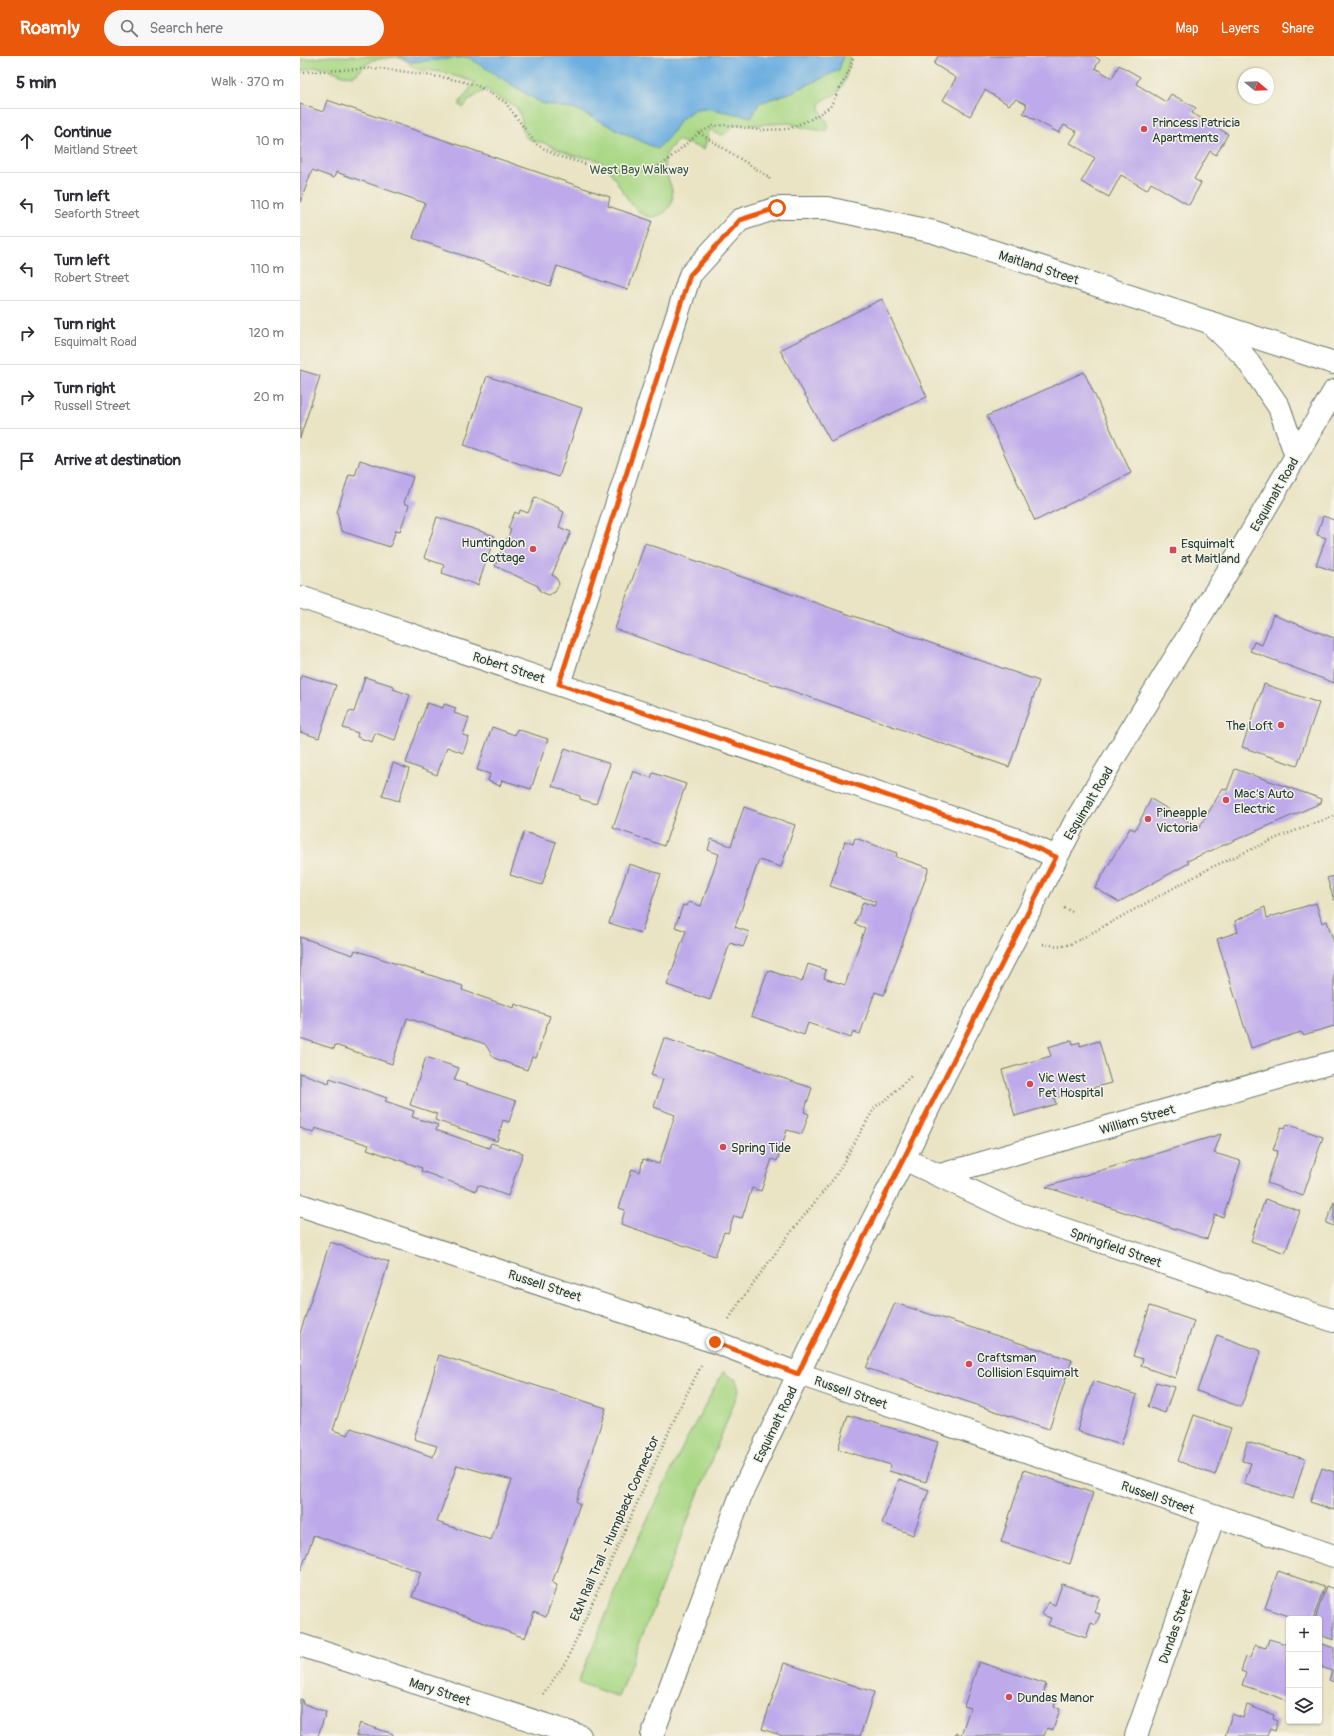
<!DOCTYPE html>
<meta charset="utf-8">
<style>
body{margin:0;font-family:Pangolin,sans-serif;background:#f7f7f7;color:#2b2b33}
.controls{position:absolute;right:12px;bottom:12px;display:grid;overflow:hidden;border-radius:4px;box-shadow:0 1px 3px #0004}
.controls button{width:36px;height:36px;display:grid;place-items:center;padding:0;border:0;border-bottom:1px solid #e1e1e2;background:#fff;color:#2b2b33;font:20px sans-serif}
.compass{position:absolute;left:938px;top:12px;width:36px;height:36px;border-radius:50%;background:#fff;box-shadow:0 1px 3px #0004;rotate:109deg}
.stop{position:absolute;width:12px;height:12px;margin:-9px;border:3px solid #ea580c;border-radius:50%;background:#fff}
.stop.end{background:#ea580c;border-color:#fff;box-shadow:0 1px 4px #0008}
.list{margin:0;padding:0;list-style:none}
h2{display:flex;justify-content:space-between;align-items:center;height:52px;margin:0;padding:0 16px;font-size:17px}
h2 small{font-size:13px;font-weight:400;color:#7c7c81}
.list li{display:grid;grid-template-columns:26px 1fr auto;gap:12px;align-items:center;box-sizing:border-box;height:64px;padding:0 16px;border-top:1px solid #e1e1e2}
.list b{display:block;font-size:15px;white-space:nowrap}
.list p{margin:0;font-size:13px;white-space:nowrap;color:#7c7c81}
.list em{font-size:13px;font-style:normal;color:#7c7c81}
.icon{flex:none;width:22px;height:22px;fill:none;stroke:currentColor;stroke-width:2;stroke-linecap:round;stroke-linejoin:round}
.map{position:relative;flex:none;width:1034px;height:1680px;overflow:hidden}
header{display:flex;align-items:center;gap:24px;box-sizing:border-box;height:56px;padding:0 20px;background:#ea580c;color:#fff}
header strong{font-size:19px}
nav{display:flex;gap:22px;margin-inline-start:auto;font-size:14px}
.search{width:280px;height:36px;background:#f7f7f7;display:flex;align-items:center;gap:10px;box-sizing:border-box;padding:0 14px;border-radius:22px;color:#7c7c81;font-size:15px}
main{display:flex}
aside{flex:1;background:#fff}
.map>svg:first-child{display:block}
.green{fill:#aad886;stroke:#648a5d}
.water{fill:#6caee0;stroke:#46768a}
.building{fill:#beaaea;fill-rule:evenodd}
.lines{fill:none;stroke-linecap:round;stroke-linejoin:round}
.minor-casing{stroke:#667767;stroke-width:24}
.secondary-casing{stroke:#667767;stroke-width:24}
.path{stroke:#667767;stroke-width:2.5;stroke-dasharray:1 3;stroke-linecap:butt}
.minor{stroke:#fff;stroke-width:22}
.secondary{stroke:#fff;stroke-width:22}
.route{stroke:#ea580c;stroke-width:5}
.poi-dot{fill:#d1495b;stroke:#f7f3e8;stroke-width:1.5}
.labels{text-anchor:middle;stroke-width:3;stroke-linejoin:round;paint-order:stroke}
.poi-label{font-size:13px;fill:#1f3d34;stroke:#f7f3e8;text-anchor:start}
.park-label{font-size:13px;fill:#3b5c44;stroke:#f7f3e8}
.street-label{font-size:13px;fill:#1f3d34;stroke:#f7f3e8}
</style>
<header>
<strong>Roamly</strong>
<div class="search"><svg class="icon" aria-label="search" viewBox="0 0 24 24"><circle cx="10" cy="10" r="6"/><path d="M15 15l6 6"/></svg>Search here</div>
<nav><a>Map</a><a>Layers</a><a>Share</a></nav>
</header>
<main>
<aside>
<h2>5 min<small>Walk · 370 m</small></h2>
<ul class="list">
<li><svg class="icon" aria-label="ahead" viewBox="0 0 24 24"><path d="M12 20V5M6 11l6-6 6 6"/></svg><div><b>Continue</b><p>Maitland Street</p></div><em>10 m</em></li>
<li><svg class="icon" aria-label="left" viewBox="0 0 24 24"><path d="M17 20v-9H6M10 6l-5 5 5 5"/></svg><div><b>Turn left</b><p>Seaforth Street</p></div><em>110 m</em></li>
<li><svg class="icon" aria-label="left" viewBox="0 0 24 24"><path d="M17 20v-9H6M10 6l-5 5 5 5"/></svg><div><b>Turn left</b><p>Robert Street</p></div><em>110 m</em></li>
<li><svg class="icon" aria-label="right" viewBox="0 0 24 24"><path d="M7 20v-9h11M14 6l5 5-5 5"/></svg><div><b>Turn right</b><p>Esquimalt Road</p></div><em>120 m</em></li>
<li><svg class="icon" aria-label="right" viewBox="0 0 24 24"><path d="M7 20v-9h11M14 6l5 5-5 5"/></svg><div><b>Turn right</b><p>Russell Street</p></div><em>20 m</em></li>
<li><svg class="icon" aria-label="arrive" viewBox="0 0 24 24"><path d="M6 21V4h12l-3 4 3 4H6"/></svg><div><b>Arrive at destination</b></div></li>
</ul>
</aside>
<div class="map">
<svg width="1034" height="1680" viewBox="0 0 1034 1680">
<rect width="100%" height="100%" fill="#f7f3e8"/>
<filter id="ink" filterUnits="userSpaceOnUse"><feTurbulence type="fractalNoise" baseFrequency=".025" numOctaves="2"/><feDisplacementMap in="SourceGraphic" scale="8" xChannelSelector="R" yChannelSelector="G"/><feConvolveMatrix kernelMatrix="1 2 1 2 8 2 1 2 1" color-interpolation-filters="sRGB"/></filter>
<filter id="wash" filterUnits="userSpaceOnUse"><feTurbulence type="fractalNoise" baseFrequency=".012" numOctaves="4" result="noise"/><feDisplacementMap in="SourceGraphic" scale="16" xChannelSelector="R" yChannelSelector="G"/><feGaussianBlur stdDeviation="0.9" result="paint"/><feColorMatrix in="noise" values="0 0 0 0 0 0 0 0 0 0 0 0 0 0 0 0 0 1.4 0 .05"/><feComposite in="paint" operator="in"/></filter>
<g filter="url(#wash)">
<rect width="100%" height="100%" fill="#eae4c5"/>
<g class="green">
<path d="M28,0h71l13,6 56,-5 73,46 36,7 80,39 12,-12 11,-17 14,-11 12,-1 46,9 7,-14 33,-11 47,-22 4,-14h7c-2,12 -4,27 -12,36 -5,5 -16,6 -18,13 -1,7 7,14 9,21l-1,2 -3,3 -20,-3 -16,-5 -37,2 -17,-1c-10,10 -12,16 -25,5l-6,20 -27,-9c-4,6 -10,11 -12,18 -3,16 11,29 7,44 -2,6 -7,11 -12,13 -27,13 -42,-42 -59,-53 -7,-5 -18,-4 -26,-6 -11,-3 -21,-9 -31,-13 -7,-2 -13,-2 -20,-7 -2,-6 -2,-17 -4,-22 -4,-11 -15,-11 -23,-17 -4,-2 -7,-5 -10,-8l-18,11 -5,7 -4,-1v-4l15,-20 -34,-10 -26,-3 -10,-9 -9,-3 -23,3 -9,6 -7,8 -5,2 -9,-1 -15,-6 -12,-2 -16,4v-11z"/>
<polygon points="423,1316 436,1324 439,1334 318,1641 278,1626 336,1487 385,1386"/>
</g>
<polygon class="water" points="99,0 543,0 539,14 492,36 459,47 452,61 406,52 395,53 380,64 369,81 357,93 277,54 241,47 168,1 112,6"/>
<g id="blocks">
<g class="building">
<polygon points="638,0 794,0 800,4 795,12 812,22 819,9 840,21 836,28 866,46 871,38 896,52 892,57 928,78 916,99 910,95 894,123 901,127 889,149 851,127 847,134 821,119 809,141 781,126 795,102 770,87 777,76 764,69 759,77 723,57 727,49 716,43 709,49 685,34 670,60 643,44 656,22 634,8"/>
<polygon points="27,44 310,141 308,150 352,165 328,234 257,210 250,230 113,182 125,147 36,116 34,122 12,114 0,147 0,48 23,56"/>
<polygon points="582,243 627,341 531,386 480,294"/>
<polygon points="0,314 20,320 0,382"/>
<polygon points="784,316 831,417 735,465 687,360"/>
<polygon points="187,320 282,352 259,421 164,389"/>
<polygon points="60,404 113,421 104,447 109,449 100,475 96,474 90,491 41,475 37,456 49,419 55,420"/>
<polygon points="235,441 259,452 258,453 264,456 259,471 271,476 252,519 256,521 259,528 255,536 248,539 240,535 238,530 195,510 211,474 208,472 215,456 219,458 220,454 228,457"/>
<polygon points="1023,460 1034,464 1034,515 1016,509 1026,482 1017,479"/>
<polygon points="137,461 195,480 178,529 142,517 144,509 124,502"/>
<polygon points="345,487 739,625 709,711 315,573"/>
<polygon points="973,559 1034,582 1034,627 950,595 954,586 962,589"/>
<polygon points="2,619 36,629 19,682 0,676 0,624"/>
<polygon points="65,621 94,630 93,633 110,639 95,684 75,677 72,686 57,681 58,677 43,672 49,655 54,656"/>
<polygon points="964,628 1019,647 997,710 942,691"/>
<polygon points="127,647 143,652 144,648 156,652 154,657 169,662 163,679 169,681 163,697 147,691 137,719 106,707"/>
<polygon points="192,671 215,679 217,673 248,683 231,733 202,724 200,730 188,725 190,718 177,714"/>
<polygon points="265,692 310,708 296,748 280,743 280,740 252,730"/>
<polygon points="93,707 109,713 99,745 82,740"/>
<polygon points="935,713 1022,743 1021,747 887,805 889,807 819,846 795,832 830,772 835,774 851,743 899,772 923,732 927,734"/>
<polygon points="333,715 351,722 353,717 386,728 364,790 313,772"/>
<polygon points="444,751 495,769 481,811 459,804 435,871 449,876 443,891 430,887 410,944 367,929 386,875 375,871 383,849 387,850 389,846 401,850 419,798 408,794 411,783 431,790"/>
<polygon points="224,776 256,786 242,829 210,819"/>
<polygon points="555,782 597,797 596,801 629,812 584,939 575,936 560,978 553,976 551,982 508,967 504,979 451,960 468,914 502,926 508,908 526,914 524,922 545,929 565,872 555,868 563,846 574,850 576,846 530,830 545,785 553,788"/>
<polygon points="329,808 361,818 341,877 309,867"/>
<polygon points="1034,820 1034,844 1027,822"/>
<polygon points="1016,847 1022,867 1027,865 1034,887 1034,970 1003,979 1001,976 951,992 917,883 938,876 935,865 965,851 967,862"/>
<polygon points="0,881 53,899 55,894 163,930 162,934 214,952 215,948 250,960 236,1002 232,1001 227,1014 194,1002 185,988 107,962 92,1008 35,989 34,993 0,982"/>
<polygon points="364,982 512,1032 504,1056 509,1058 502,1078 487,1074 477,1105 472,1103 461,1135 452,1132 442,1162 434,1160 428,1177 424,1176 415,1200 321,1168 325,1154 319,1152 332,1113 340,1116 343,1103 359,1108 375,1059 354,1051 363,1023 351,1019"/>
<polygon points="772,984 773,988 780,986 780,990 799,985 811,1027 754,1042 756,1048 715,1060 702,1014 751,1000 748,991"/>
<polygon points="126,1001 159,1012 154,1024 216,1045 209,1066 203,1064 197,1085 135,1064 137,1058 110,1049"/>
<polygon points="0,1017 29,1027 30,1022 87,1042 85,1045 114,1055 112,1061 138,1069 136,1074 189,1092 191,1087 223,1097 208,1140 178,1129 176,1135 121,1115 122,1112 67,1093 69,1089 15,1072 13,1077 0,1072"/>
<polygon points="987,1068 1023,1081 1003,1140 967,1127 978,1095 973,1094 981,1071 985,1072"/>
<polygon points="921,1078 914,1097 941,1105 923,1161 915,1159 907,1183 746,1131"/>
<polygon points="965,1143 1000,1155 985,1197 951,1185"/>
<polygon points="1034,1146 1034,1170 1026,1167"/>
<path d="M30,1186l59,20 -56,168 15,5 3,-7 82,29 4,-11 -23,-7 25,-84 167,53 -30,94 4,2 -28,79 5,2 -11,32 -12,-5 -9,26 -113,-41 9,-25 -107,-37 -13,35h-1v-237zM157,1409l55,15 -21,60 -54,-18z"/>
<polygon points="595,1247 772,1304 749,1373 566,1312"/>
<polygon points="850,1250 894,1265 875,1322 841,1310 843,1303 833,1300"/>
<polygon points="917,1279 961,1295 941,1351 897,1335"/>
<polygon points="793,1325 837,1339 821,1389 777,1375"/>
<polygon points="856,1326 874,1331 865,1357 848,1351"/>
<polygon points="548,1359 638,1386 626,1426 589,1415 591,1409 538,1393"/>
<polygon points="894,1359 931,1372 915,1419 878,1405"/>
<polygon points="947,1386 1005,1403 993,1443 944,1428 951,1407 942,1405"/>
<polygon points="1022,1412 1034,1416 1034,1454 1010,1446"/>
<polygon points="724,1414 793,1437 770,1508 701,1486"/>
<polygon points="599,1423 629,1434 613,1479 582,1467"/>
<polygon points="978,1515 1024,1531 1013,1563 998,1563 965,1552"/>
<polygon points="762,1528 800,1541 794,1556 800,1558 796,1569 791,1567 786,1582 748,1569 751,1562 742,1559 748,1546 755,1549"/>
<polygon points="1026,1530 1034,1533 1034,1584 1019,1579 1019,1563 1015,1563"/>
<polygon points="969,1583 989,1589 989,1645 942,1629 946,1617 941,1615 946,1601 950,1602 955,1589 966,1592"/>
<polygon points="1019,1587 1034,1592 1034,1626 1029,1624 1032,1615 1019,1610"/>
<polygon points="679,1606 746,1628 743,1639 756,1644 754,1651 760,1653 753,1674 747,1672 744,1680 655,1680 656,1677 661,1679 670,1652 664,1650"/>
<polygon points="484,1607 574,1636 560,1680 483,1680 462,1673"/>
<polygon points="0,1643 3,1644 2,1647 26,1656 18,1680 0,1680"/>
<polygon points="947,1649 974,1659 973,1663 978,1665 975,1675 970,1673 967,1680 925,1680 932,1658 943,1662"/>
<polygon points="60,1667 93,1678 93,1680 56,1680"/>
</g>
</g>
</g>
<g filter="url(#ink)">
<use href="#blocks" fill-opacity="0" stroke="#667767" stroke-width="1"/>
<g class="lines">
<defs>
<g id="minor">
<polyline points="0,541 721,785 756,801"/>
<polyline points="259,628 390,219 440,164 477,152 527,152 634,176 1034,307"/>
<polyline points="604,1103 720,1158 1034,1265"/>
<polyline points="640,1119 1034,1006"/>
<polyline points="0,1149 415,1286 499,1318 1034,1500"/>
<polyline points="0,1589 280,1680"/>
<polyline points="836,1680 914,1460"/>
</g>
<g id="secondary">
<polyline points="909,266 944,300 979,351 996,400"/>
<polyline points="352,1680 442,1436 561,1187 604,1103 645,1018 776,764 945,487 1034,335"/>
</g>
</defs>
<use href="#minor" class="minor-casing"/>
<use href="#secondary" class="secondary-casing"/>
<g class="path">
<polyline points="0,16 80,12 147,22 176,29 205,46 236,88 257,100 314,116 340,116 363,108 399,77 413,70 427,69 459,74 488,73 511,63 530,51 551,11 553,0"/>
<polyline points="399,77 469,121 470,126"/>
<polyline points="764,852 773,856"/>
<path d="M743,888c12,2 21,3 32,-2l137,-75 67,-30 55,-21"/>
<polyline points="429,1263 439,1247 488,1180 535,1121 575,1051 588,1042 612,1019"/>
<polyline points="243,1638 266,1606 379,1353 401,1310"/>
</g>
<use href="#minor" class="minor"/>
<use href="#secondary" class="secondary"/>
</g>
</g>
<g class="lines" filter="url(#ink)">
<polyline class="route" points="415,1286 498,1318 561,1187 756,801 721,785 259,628 390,219 440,164 477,152"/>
</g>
<g class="poi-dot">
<circle cx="844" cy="73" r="4"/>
<circle cx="233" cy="493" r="4"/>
<rect x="869" y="490" width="8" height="8" rx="2"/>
<circle cx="981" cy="669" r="4"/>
<circle cx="926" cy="744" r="4"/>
<circle cx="848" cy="763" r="4"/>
<circle cx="730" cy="1028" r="4"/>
<circle cx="423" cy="1091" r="4"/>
<circle cx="669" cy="1308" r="4"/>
<circle cx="709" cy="1641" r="4"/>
</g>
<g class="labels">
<g class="poi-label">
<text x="852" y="71">Princess Patricia<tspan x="852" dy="15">Apartments</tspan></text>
<text x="225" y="491" text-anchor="end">Huntingdon<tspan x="225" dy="15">Cottage</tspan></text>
<text x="881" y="492">Esquimalt<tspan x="881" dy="15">at Maitland</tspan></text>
<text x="973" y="674" text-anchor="end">The Loft</text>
<text x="934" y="742">Mac's Auto<tspan x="934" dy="15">Electric</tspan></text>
<text x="856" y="761">Pineapple<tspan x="856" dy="15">Victoria</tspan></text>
<text x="738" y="1026">Vic West<tspan x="738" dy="15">Pet Hospital</tspan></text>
<text x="431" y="1096">Spring Tide</text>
<text x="677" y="1306">Craftsman<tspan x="677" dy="15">Collision Esquimalt</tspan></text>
<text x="717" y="1646">Dundas Manor</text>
</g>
<g class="park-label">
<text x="339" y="118">West Bay Walkway</text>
</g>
<g class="street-label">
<text transform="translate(739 211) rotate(18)" y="5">Maitland Street</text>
<text transform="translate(974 438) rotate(-60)" y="5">Esquimalt Road</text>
<text transform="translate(209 611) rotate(18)" y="5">Robert Street</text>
<text transform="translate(788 747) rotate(-59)" y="5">Esquimalt Road</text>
<text transform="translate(837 1063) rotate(-16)" y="5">William Street</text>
<text transform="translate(816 1191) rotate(19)" y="5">Springfield Street</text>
<text transform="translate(245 1229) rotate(18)" y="5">Russell Street</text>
<text transform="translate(551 1336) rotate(19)" y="5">Russell Street</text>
<text transform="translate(475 1368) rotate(-64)" y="5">Esquimalt Road</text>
<text transform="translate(858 1441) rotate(19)" y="5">Russell Street</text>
<text transform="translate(314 1472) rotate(-66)" y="5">E&amp;N Rail Trail - Humpback Connector</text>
<text transform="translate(875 1570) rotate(-71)" y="5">Dundas Street</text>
<text transform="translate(140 1635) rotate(18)" y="5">Mary Street</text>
</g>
</g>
</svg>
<div class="controls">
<button>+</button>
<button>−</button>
<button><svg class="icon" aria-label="layers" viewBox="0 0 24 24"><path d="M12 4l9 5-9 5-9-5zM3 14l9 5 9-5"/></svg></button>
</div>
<svg class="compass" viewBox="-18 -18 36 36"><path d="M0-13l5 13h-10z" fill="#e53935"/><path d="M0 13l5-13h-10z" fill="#7c7c81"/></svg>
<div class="stop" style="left:477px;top:152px"></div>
<div class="stop end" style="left:415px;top:1286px"></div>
</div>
</main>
